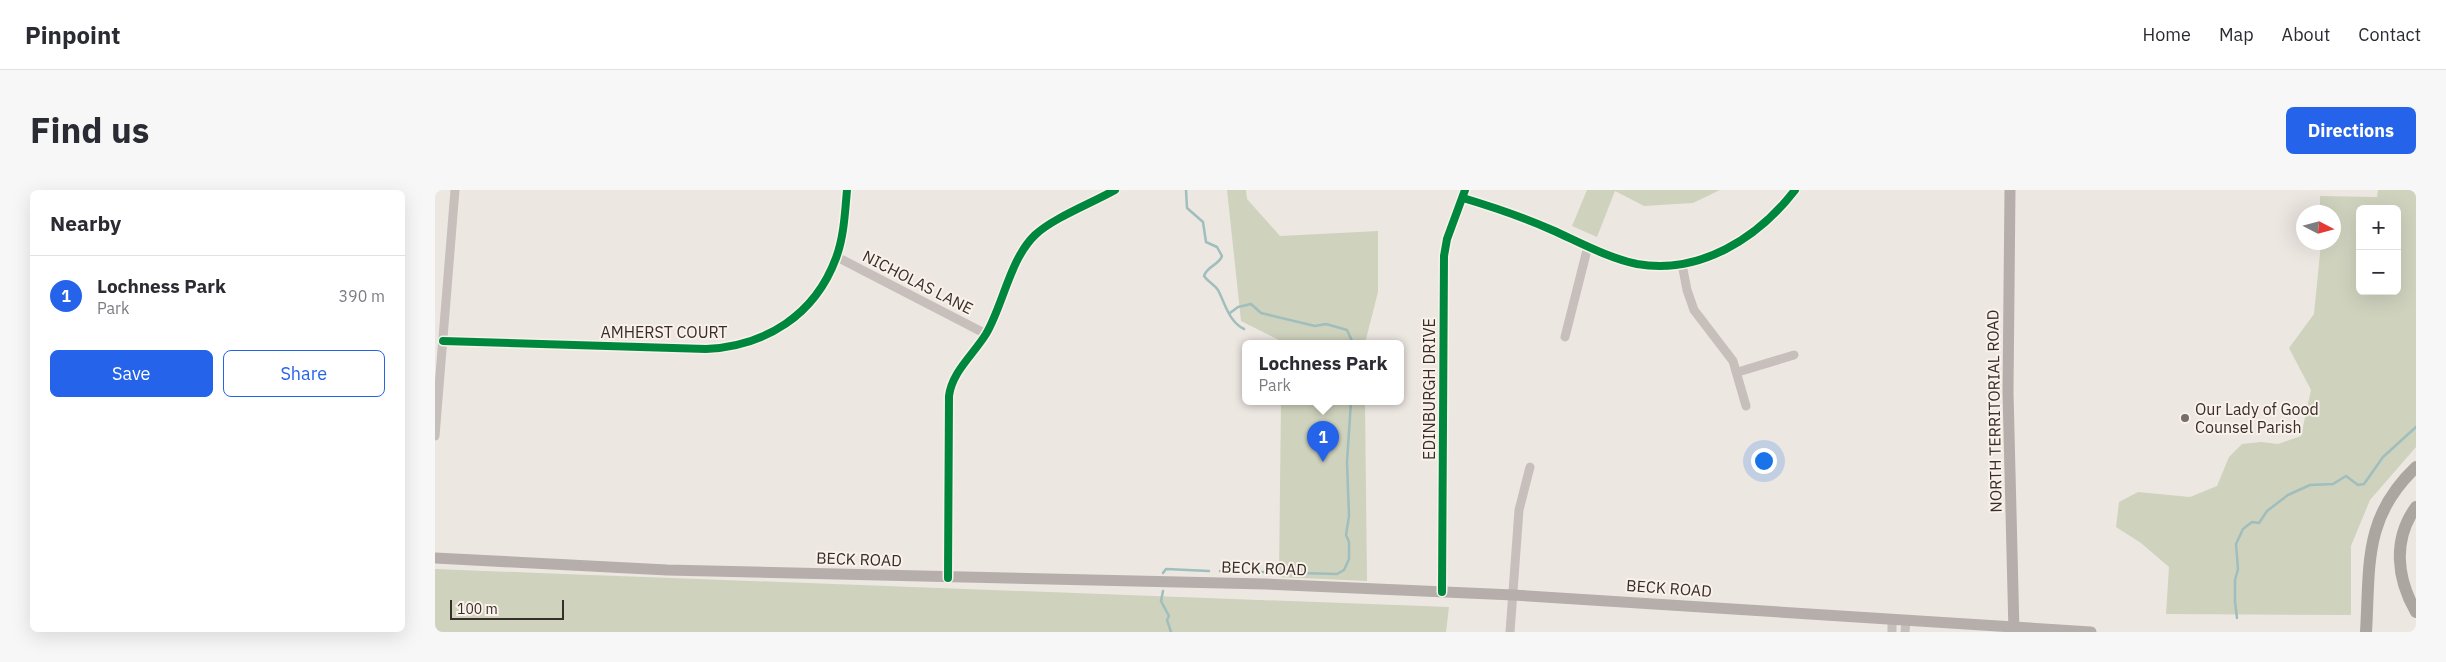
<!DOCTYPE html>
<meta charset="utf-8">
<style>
body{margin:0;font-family:"IBM Plex Sans",sans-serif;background:#f7f7f7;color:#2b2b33}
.controls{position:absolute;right:15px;top:15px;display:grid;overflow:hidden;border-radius:8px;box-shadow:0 5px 20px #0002}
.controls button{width:45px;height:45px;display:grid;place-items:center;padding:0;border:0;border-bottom:1px solid #e1e1e2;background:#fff;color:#2b2b33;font:25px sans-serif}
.compass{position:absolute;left:1861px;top:15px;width:45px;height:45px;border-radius:50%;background:#fff;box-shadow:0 5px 20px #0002;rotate:96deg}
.scale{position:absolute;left:15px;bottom:12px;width:114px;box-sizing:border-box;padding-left:5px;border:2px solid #372d29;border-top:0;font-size:14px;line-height:18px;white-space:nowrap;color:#372d29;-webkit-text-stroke:4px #f9f1ea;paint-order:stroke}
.you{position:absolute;left:1328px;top:270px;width:18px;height:18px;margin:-12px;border:4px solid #fff;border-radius:50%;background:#1a73e8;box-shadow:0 0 0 8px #1a73e833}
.badge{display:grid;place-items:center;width:32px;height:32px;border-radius:50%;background:#2563eb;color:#fff;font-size:16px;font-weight:700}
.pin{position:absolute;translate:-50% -41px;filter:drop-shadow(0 1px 2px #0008)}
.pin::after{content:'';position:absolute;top:26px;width:18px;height:15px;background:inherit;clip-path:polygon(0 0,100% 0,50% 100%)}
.popup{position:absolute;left:807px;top:150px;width:162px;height:65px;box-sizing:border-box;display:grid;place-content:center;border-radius:8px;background:#fff;filter:drop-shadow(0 1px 4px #0005);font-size:16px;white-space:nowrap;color:#7c7c81}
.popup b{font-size:19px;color:#2b2b33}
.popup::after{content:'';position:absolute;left:50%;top:100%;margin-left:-10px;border:10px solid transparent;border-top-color:#fff}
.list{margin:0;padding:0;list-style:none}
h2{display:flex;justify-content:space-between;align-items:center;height:65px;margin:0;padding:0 20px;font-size:21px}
h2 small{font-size:16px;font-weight:400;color:#7c7c81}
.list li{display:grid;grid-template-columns:32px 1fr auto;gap:15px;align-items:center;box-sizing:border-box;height:80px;padding:0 20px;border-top:1px solid #e1e1e2}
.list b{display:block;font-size:19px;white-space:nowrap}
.list p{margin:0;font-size:16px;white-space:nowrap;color:#7c7c81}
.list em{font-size:16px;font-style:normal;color:#7c7c81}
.actions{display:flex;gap:10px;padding:15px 20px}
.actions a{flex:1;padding:11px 0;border:1px solid #2563eb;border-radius:8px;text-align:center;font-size:18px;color:#2563eb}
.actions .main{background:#2563eb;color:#fff}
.map{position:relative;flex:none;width:1981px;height:442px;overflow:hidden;border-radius:8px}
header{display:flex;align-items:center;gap:30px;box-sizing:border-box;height:70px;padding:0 25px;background:#fff;border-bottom:1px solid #e1e1e2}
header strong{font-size:24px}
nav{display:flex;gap:28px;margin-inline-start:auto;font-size:18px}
.intro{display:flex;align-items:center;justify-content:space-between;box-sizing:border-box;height:120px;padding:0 30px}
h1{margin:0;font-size:35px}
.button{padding:12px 22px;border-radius:8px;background:#2563eb;color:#fff;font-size:18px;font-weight:700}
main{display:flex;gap:30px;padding:0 30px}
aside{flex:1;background:#fff;border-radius:8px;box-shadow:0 5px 20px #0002}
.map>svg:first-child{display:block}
.green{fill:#cfd2bd;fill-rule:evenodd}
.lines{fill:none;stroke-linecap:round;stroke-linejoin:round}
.stream{stroke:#9fbebd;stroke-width:2.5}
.minor{stroke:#c6bfbb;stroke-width:9}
.major{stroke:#b5aeaa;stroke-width:11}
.highway{stroke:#aca6a1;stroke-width:12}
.cycleway-casing{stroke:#f9f1ea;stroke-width:11}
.cycleway{stroke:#00873e;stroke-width:8}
.poi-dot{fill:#776e6a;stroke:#f9f1ea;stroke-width:2}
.labels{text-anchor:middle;stroke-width:4;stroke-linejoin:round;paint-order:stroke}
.street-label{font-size:16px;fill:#372d29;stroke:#f9f1ea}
.poi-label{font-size:16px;fill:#372d29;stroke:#f9f1ea;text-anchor:start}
</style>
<header>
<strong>Pinpoint</strong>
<nav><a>Home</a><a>Map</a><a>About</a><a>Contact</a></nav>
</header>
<div class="intro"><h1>Find us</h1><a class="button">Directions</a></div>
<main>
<aside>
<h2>Nearby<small></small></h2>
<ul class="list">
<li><span class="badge">1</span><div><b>Lochness Park</b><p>Park</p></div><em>390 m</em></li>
</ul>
<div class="actions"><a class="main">Save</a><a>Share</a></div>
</aside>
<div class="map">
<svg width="1981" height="442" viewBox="0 0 1981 442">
<rect width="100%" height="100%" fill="#ede7e2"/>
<g class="green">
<polygon points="792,0 811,0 812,9 845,46 943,41 943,102 930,153 847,153 846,151 806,131"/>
<polygon points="1152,0 1285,0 1258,13 1209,16 1180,1 1162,47 1137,36"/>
<path d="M1943,0h38v257l-46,53 -19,46v69l-185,-1 3,-47 -28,-24 -25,-16 3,-25 19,-10 52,5 27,-11 12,-29 13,-13 19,-2 17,2 23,-8 10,-46 -22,-42 25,-34 7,-71 12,-1v-30h-13v-16l57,1zM1925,19h37v82h-37z"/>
<polygon points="846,211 930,211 932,391 844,387"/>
<polygon points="0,379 130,384 1014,417 1011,442 0,442"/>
</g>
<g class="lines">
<g class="stream">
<path d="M751,0l1,18 16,14 3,20 11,5 5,9c-3,9 -15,10 -18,20 4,6 10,8 14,14 7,13 11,32 26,39"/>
<polyline points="795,123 803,117 816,114 826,123 880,136 891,134 912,140 918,153"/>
<polyline points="785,381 902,384 909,380 914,369 914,352 911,345 914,326 912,272 916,211"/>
<polyline points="728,383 731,379 774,381"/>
<polyline points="728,401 726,411 734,426 732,430 736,442"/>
<polyline points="1802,428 1800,412 1800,390 1803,379 1801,354 1808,339 1817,332 1824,333 1832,321 1853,305 1875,295 1898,294 1911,286 1923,295 1929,294 1948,267 1981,237"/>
</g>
<g class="minor">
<path d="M1028,8c30,9 60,19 89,32 27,12 56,28 85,34 63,11 121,-26 158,-74"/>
<polyline points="402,67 551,144"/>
<polyline points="1247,74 1252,100 1259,120 1298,171 1311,216"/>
<polyline points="1130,147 1153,56"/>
<path d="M8,151l263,8c60,-3 109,-34 130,-91 8,-21 9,-46 11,-68"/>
<polyline points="1303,182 1359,165"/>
<polyline points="0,246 20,0"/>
<path d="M513,388l1,-182c3,-24 24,-41 37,-62 17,-29 24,-75 49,-99 18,-17 57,-32 80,-45"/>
<polyline points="1007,402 1009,66 1012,49 1030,0"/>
<polyline points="1457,430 1457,442"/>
<polyline points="1075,442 1084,320 1095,277"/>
<polyline points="1470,442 1471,431"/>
</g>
<g class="major">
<polyline points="1575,0 1573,202 1579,442"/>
<polyline points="0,368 232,380 831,394 1078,405 1656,442"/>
</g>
<g class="highway">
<path d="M1981,317c-24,33 -19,72 0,105"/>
<path d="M1931,442c4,-67 -3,-115 50,-165"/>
</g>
<defs>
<g id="cycleway">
<path d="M1028,8c30,9 60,19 89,32 27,12 56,28 85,34 63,11 121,-26 158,-74"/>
<path d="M8,151l263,8c60,-3 109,-34 130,-91 8,-21 9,-46 11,-68"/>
<path d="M513,388l1,-182c3,-24 24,-41 37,-62 17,-29 24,-75 49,-99 18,-17 57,-32 80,-45"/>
<polyline points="1007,402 1009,66 1012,49 1030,0"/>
</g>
</defs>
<use href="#cycleway" class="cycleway-casing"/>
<use href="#cycleway" class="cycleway"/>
</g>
<circle class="poi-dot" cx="1750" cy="228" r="5"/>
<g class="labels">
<g class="street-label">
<text transform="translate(483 92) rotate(27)" y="6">NICHOLAS LANE</text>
<text x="229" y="148">AMHERST COURT</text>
<text transform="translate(994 199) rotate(-90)" y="6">EDINBURGH DRIVE</text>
<text transform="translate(1559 221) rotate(-91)" y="6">NORTH TERRITORIAL ROAD</text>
<text transform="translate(424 369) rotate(2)" y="6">BECK ROAD</text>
<text transform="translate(829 378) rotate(2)" y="6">BECK ROAD</text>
<text transform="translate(1234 398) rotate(4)" y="6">BECK ROAD</text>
</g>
<g class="poi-label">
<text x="1760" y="225">Our Lady of Good<tspan x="1760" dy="18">Counsel Parish</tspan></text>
</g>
</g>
</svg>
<div class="controls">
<button>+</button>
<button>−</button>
</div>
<svg class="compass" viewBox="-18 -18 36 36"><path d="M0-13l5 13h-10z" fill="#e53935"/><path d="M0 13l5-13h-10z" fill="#7c7c81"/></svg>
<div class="scale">100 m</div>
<div class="you"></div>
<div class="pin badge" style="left:888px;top:272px">1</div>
<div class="popup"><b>Lochness Park</b>Park</div>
</div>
</main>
